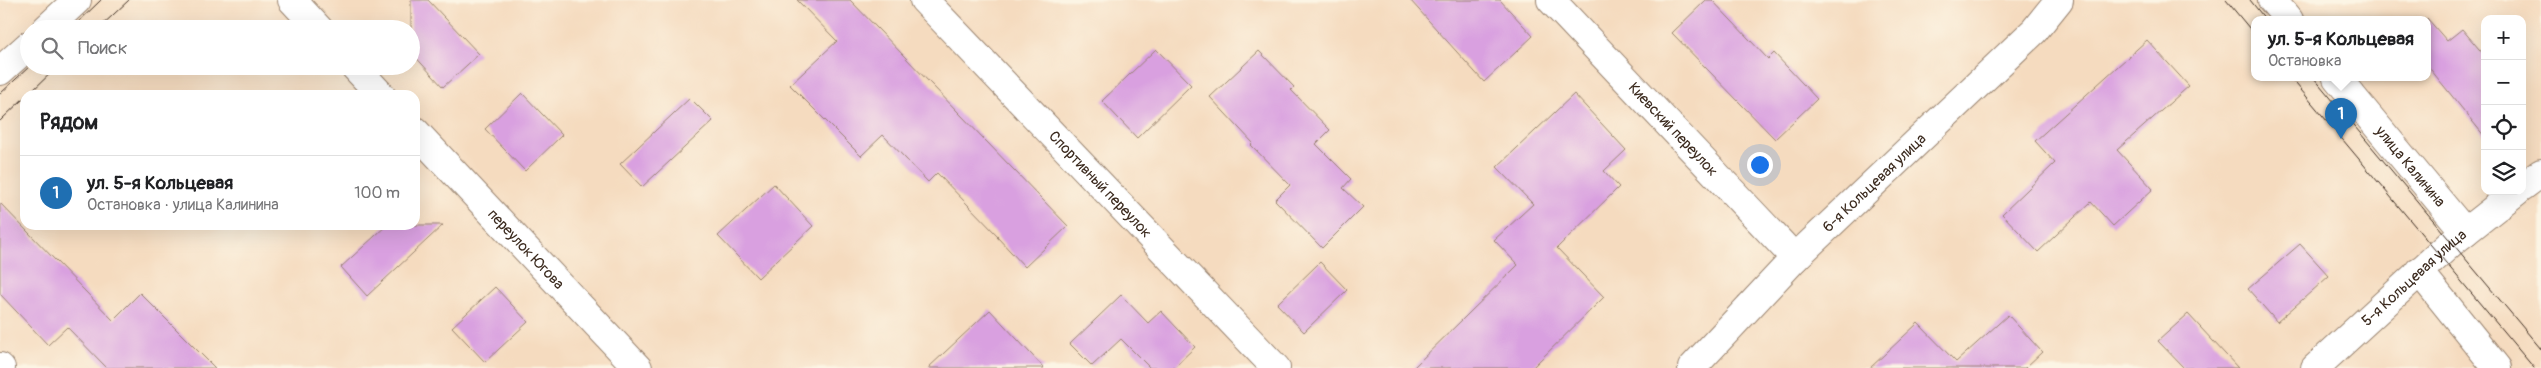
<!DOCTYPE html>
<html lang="ru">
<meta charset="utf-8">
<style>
body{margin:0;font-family:Pangolin,sans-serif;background:#f2f2f2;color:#202124}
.controls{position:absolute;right:15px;top:15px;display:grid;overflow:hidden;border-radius:10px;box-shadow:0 5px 20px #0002}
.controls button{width:45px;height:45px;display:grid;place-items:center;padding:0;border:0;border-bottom:1px solid #e0e0e0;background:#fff;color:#202124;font:25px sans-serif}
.you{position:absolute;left:1759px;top:164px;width:18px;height:18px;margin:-12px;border:4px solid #fff;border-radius:50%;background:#1a73e8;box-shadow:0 0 0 8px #1a73e833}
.badge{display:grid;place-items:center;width:32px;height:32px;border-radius:50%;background:#1f6fb2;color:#fff;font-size:16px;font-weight:700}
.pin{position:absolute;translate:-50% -41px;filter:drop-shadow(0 1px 2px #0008)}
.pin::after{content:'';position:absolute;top:26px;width:18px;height:15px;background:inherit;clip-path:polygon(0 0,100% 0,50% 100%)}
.popup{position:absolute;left:2251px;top:16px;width:180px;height:65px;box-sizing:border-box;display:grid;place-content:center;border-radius:10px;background:#fff;filter:drop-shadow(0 1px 4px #0005);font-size:16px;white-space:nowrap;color:#757577}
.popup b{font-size:19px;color:#202124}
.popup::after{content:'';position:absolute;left:50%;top:100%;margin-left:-10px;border:10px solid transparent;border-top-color:#fff}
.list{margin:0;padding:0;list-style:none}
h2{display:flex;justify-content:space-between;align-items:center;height:65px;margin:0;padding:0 20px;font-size:21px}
h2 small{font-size:16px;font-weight:400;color:#757577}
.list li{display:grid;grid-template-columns:32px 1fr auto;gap:15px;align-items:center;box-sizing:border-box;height:75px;padding:0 20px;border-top:1px solid #e0e0e0}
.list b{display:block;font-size:19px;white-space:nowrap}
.list p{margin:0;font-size:16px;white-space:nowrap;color:#757577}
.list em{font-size:16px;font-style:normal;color:#757577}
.icon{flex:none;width:28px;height:28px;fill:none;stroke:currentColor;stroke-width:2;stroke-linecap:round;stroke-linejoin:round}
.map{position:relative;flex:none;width:2541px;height:368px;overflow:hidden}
.search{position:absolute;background:#fff;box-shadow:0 5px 20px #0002;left:20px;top:20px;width:400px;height:55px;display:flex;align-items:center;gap:12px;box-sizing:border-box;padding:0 18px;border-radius:28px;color:#757577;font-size:19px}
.panel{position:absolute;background:#fff;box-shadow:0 5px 20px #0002;left:20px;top:90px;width:400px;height:140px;border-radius:15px}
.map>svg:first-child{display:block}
.building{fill:#d9a0e0}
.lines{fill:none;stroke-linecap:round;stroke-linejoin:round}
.street-casing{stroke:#98826e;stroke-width:30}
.street{stroke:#fff;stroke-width:28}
.tram{stroke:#3b2a1e;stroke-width:1}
.labels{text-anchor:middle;stroke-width:4;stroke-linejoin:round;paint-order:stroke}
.street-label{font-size:15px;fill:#3b2a1e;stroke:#fcf5e5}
</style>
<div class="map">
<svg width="2541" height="368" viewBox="0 0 2541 368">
<rect width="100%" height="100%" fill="#fcf5e5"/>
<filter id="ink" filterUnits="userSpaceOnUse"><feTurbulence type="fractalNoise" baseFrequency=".02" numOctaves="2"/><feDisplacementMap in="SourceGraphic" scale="10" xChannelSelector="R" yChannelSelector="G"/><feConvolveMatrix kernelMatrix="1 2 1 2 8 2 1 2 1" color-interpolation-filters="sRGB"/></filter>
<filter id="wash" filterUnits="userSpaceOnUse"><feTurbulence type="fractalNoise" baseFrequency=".0096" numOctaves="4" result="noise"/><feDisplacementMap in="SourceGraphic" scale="20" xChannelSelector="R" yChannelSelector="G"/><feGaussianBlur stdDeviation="1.12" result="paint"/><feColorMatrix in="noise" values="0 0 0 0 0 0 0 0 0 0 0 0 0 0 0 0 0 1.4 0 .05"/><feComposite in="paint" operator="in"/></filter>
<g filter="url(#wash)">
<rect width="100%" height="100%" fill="#f5dbbf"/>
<g id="blocks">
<g class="building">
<polygon points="411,0 428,0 479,54 443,87 411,52"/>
<polygon points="797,0 850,0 1068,226 1025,267 997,237 998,236 937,173 928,182 883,135 861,156 790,85 837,41"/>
<polygon points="1410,0 1500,0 1533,36 1484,82"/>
<polygon points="1706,0 1712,0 1768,59 1774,53 1817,99 1775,139 1672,33"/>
<polygon points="2427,18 2447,41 2462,29 2485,56 2485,137 2427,65"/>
<polygon points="2147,40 2189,86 2117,150 2153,189 2113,226 2091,202 2038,252 2002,214 2055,163 2035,141"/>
<polygon points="1156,49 1191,85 1137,138 1102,101"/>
<polygon points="1259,51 1294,87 1291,90 1330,130 1316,144 1351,179 1343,188 1363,207 1322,248 1275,200 1290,185 1251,145 1253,143 1210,97"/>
<polygon points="522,93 562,135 525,171 485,129"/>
<polygon points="1574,94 1626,150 1604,171 1619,187 1557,248 1604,297 1532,368 1413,368 1518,265 1494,240 1533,204 1497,167"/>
<polygon points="690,98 713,121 642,187 620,164"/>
<polygon points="774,184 813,226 758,278 718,236"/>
<polygon points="0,203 113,320 140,293 215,368 107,368 67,327 48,345 0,294"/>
<polygon points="387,225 443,225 367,296 341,267"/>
<polygon points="2300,244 2329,276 2277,322 2248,289"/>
<polygon points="1320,262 1347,290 1304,332 1277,304"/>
<polygon points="495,287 528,322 485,362 452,327"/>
<polygon points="1121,295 1148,323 1161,311 1195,347 1173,368 1150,368 1121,339 1092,366 1070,344"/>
<polygon points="990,310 1044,368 928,368"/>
<polygon points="2188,314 2238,368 2184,368 2158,341"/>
<polygon points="2008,315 2042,352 2025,368 1870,368 1918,323 1956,362"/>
</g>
</g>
</g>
<g filter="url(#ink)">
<use href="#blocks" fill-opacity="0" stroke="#98826e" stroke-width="1"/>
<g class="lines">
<defs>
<g id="street">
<polyline points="292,0 319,29"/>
<path id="s1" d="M924,0l352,368"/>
<path id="s2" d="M1551,0l244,258"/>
<polyline points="2272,0 2289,20"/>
<polyline points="46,29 77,0"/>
<polyline points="354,66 381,95"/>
<polyline points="0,71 29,45"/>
<path id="s3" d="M2337,78l128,154"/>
<path id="s4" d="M415,131l223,237"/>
<polyline points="2522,187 2541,173"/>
<polyline points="2419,271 2497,368"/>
<polyline points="0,367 1,368"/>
<path id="s5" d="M1692,368l103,-110 239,-227 25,-31"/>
<path id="s6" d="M2315,368l136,-125 66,-52"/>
</g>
</defs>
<use href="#street" class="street-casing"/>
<use href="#street" class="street"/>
<g class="tram">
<polyline points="2226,0 2255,35"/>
<polyline points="2250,0 2266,20"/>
<polyline points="71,29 101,0"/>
<polyline points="98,29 129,0"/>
<polyline points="2291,78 2534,368"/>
<polyline points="2314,78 2541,349"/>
<polyline points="0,94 30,66"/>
<polyline points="28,95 58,66"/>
<polyline points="0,121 25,97"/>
</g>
</g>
</g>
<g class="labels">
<g class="street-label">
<text dy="5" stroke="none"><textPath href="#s2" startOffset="178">Киевский переулок</textPath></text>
<text dy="5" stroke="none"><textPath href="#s3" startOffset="115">улица Калинина</textPath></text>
<text dy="5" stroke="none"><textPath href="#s5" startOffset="260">6-я Кольцевая улица</textPath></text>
<text dy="5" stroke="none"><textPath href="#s1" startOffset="255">Спортивный переулок</textPath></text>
<text dy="5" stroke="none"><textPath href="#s4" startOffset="162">переулок Югова</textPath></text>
<text dy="5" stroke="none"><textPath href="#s6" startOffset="134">5-я Кольцевая улица</textPath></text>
</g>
</g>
</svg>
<div class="controls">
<button>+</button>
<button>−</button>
<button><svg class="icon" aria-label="locate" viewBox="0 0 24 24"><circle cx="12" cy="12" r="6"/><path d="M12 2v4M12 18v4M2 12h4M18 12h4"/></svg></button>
<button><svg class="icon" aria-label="layers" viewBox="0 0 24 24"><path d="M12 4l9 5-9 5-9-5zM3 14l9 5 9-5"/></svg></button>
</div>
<div class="you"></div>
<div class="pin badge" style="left:2341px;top:139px">1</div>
<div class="popup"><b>ул. 5-я Кольцевая</b>Остановка</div>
<div class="search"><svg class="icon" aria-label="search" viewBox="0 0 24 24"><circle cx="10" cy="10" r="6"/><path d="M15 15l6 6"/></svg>Поиск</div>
<section class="panel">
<h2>Рядом<small></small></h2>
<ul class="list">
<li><span class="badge">1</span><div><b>ул. 5-я Кольцевая</b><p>Остановка · улица Калинина</p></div><em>100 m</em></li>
</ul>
</section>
</div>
